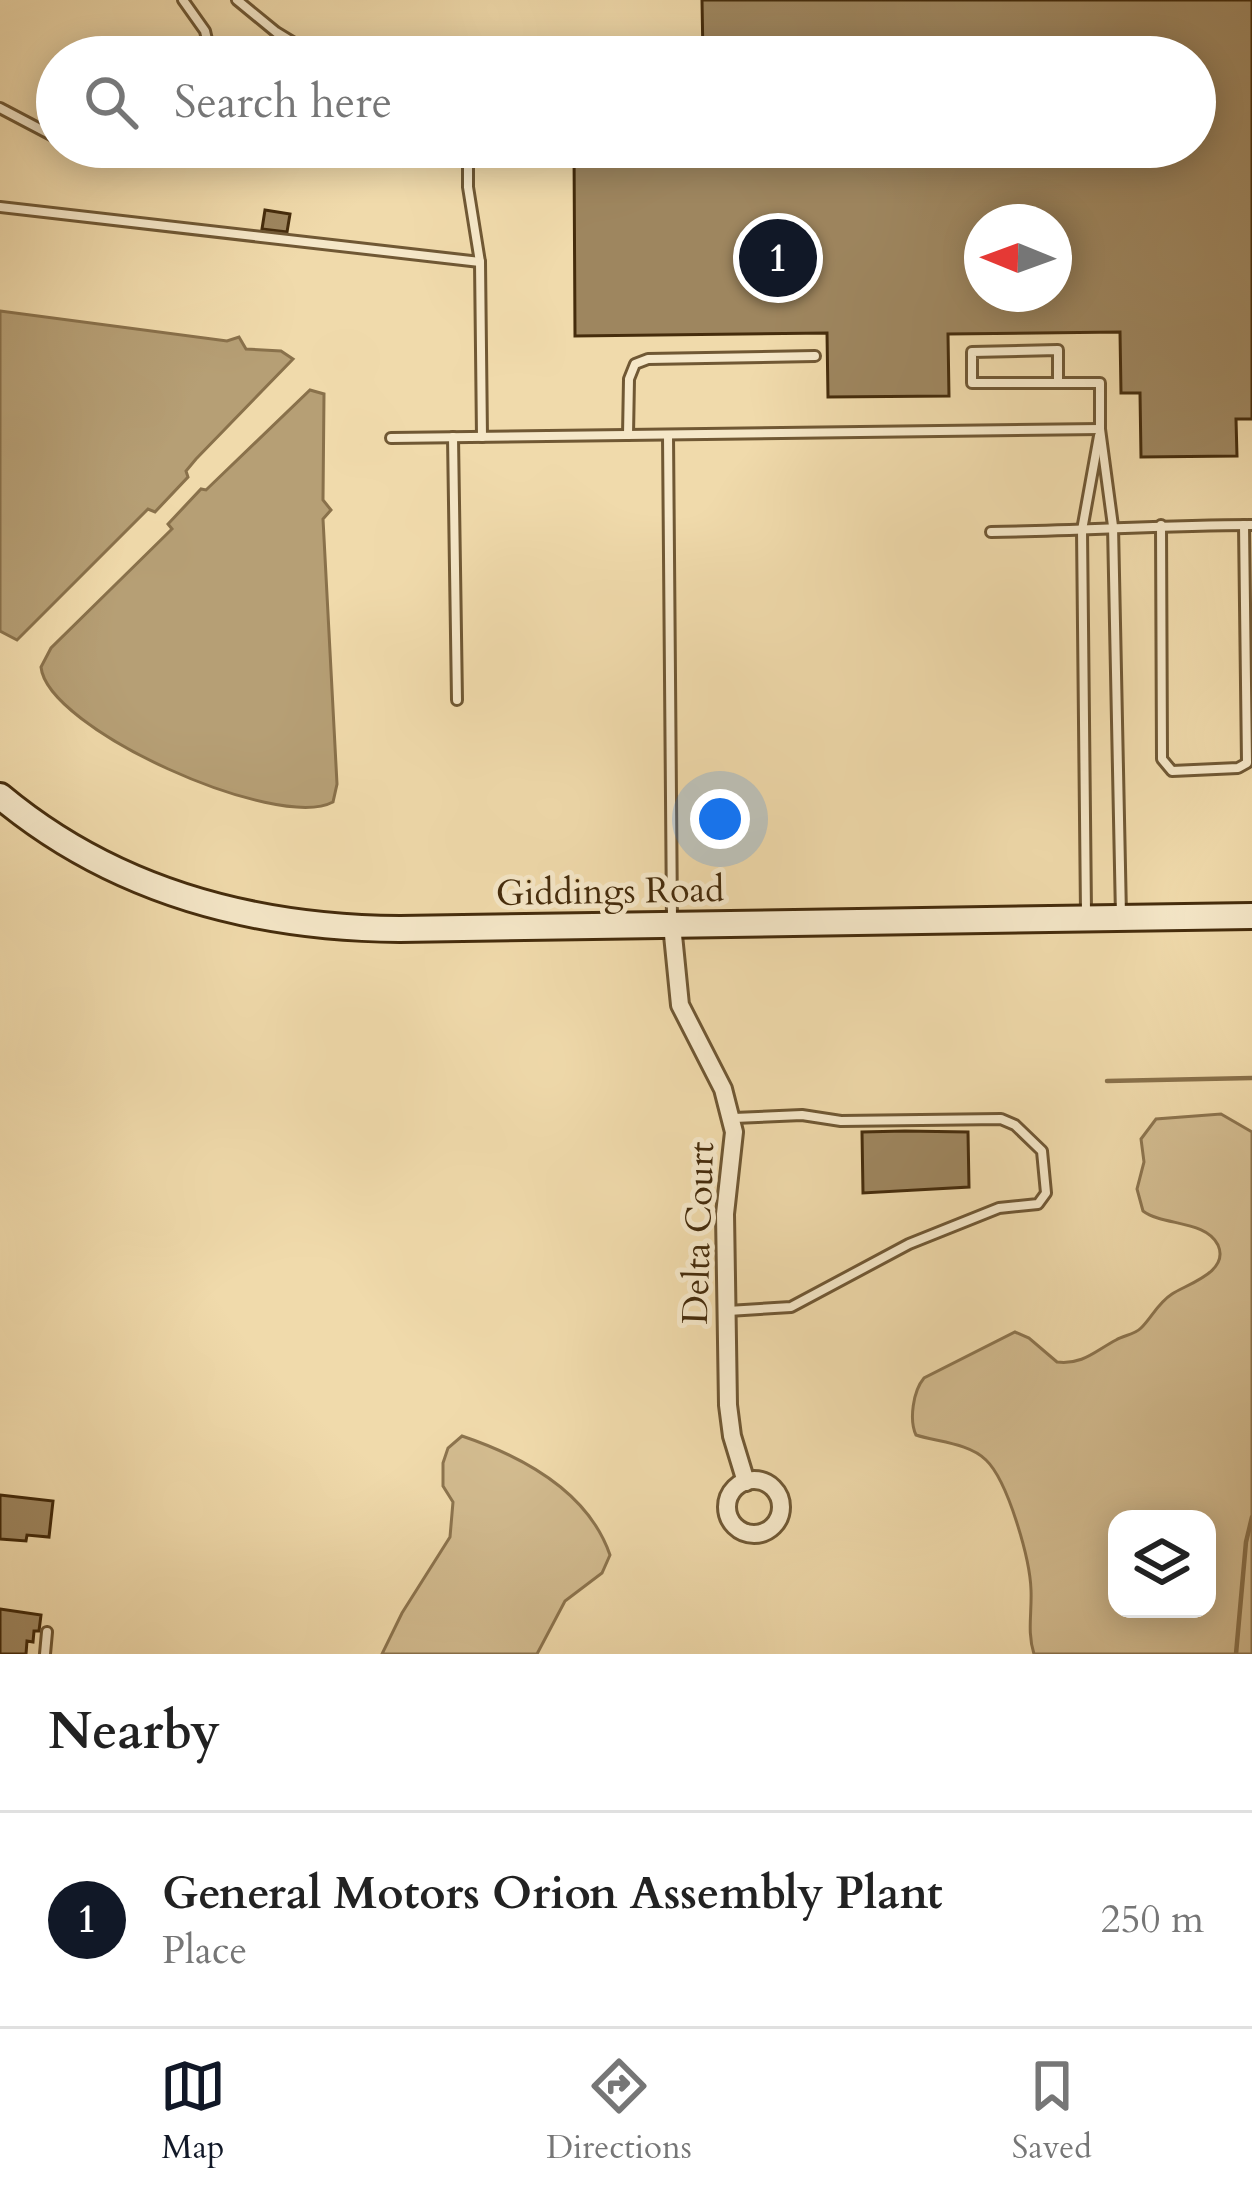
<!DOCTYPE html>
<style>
body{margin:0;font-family:Cardo,serif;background:#f2f2f2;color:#222}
.controls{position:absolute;right:36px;bottom:36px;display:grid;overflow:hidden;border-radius:24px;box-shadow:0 6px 30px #0003}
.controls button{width:108px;height:108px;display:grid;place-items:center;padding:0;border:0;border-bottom:3px solid #e0e0e0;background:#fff;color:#222;font:60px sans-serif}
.compass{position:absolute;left:964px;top:204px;width:108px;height:108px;border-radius:50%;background:#fff;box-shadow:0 6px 30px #0003;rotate:271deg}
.you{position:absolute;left:720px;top:819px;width:42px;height:42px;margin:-30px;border:9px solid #fff;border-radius:50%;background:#1a73e8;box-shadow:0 0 0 18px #1a73e833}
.badge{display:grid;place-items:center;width:78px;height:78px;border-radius:50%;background:#111827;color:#fff;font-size:39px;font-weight:700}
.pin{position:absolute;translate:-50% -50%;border:6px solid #fff;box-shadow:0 3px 12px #0006}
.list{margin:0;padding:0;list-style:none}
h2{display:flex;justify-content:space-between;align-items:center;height:156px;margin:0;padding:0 48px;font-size:51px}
h2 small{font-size:39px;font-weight:400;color:#767676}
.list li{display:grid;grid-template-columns:78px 1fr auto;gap:36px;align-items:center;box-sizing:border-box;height:216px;padding:0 48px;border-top:3px solid #e0e0e0}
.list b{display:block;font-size:45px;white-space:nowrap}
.list p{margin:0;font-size:39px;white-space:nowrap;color:#767676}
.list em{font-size:39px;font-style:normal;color:#767676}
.icon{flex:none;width:66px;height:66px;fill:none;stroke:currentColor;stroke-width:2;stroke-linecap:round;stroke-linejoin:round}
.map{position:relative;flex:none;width:1252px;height:1654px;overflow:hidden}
.search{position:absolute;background:#fff;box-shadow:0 6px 30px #0003;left:36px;right:36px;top:36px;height:132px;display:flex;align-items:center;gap:30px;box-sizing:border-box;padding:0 42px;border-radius:66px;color:#767676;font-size:45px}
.sheet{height:372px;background:#fff}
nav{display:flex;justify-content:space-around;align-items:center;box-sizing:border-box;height:168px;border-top:3px solid #e0e0e0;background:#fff;font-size:33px;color:#767676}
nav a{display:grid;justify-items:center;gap:6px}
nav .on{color:#111827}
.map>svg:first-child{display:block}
.green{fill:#d3bc90;stroke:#8c744e;stroke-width:3;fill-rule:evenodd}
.water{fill:#b69f75;stroke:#89714b;stroke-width:3}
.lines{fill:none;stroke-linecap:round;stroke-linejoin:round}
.stream{stroke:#89714b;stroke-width:4.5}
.building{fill:#9e865f;stroke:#452c0c;stroke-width:3;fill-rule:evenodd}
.lane-casing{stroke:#705834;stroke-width:14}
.street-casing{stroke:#705834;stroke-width:22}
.secondary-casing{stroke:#452c0c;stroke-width:30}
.lane{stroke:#f5e7c8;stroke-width:8}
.street{stroke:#f5e7c8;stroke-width:16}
.secondary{stroke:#f5e7c8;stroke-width:24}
.labels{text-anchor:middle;stroke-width:10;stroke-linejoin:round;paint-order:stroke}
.street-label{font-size:36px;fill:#452c0c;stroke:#f5e7c8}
</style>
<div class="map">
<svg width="1252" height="1654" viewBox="0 0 1252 1654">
<rect width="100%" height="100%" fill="#f0daab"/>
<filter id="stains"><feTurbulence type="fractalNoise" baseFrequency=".00167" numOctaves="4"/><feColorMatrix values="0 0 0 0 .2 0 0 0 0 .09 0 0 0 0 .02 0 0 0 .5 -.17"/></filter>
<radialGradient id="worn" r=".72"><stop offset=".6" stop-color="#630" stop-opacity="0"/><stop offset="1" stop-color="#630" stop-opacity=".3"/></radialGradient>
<g class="green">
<path d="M1221,1114l31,18v522h-218c-7,-22 -2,-41 -3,-64 -1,-31 -23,-109 -45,-130 -17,-17 -49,-18 -70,-25 -7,-15 -3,-44 8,-57l91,-46 14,6 28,24c26,3 38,-11 59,-22 8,-5 18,-5 25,-12 11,-11 17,-25 31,-34 15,-10 58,-22 46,-49 -12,-25 -55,-19 -75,-34l-6,-22 7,-27 -3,-23 15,-20zM1117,1519h90v90h-90z"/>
<path d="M462,1436c59,20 126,55 148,119l-8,18 -37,28 -28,53h-155l20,-41 48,-76 3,-35 -10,-16v-23l5,-15z"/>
</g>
<g class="water">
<polygon points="0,311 227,341 239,337 246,349 281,351 293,359 196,459 186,471 188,477 155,512 148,509 17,640 0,631"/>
<path d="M310,390l14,4 -1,106 8,10 -8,9 14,265 -4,18c-56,30 -286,-73 -292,-135l10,-19 121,-119 -4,-5 33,-35 5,1z"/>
</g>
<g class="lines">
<g class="stream">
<polyline points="1107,1081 1252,1078"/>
<polyline points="1236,1654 1246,1542 1252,1517"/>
</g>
</g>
<g class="building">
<path d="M702,0h550v419h-16l1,37 -96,1 -1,-64h-19l-1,-61 -172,2 1,62 -121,1 -1,-64 -252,3 -1,-189h621v-90h-492zM982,222h72v72h-72z"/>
<polygon points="265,210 290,214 287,232 262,229"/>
<polygon points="905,1131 968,1132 969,1187 863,1193 862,1132"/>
<polygon points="0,1495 53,1501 49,1537 27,1535 26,1541 0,1539"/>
<polygon points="0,1609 41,1615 39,1631 34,1631 33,1642 27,1641 26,1654 0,1654"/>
</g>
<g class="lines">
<defs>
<g id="lane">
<polyline points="183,0 205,31 211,57"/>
<polyline points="237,0 276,32 317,57"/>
<polyline points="0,108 57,138"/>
<polyline points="85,147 131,152 169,147"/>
<polyline points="468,147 468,187 480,262 482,437"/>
<polyline points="0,207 480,262"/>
<polyline points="1058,383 1058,350 972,352 972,383 1100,383 1100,429 1113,526 1121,916"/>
<polyline points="628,435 629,379 635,364 648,359 815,356"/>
<polyline points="668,435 672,919"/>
<polyline points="453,437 457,700"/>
<polyline points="391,438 1100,429"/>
<polyline points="1161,525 1162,759 1172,771 1238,768 1247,763 1244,525"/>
<path d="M991,532c87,-1 173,-7 261,-7"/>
<polyline points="1086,912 1082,530 1099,436"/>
<polyline points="728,1311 791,1307 909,1244 999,1208 1038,1204 1046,1193 1042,1151 1015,1125 1001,1119 841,1121 802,1115 734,1118"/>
<polyline points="45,1654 47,1632"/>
</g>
<g id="street">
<polyline points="672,925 680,1005 723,1089 734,1132 725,1214 728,1405 732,1436 746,1482"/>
<circle cx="754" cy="1507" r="27"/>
</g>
<path id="secondary" d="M0,796c115,96 253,132 400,133l852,-13"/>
</defs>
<use href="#lane" class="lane-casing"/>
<use href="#street" class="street-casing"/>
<use href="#secondary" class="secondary-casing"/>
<use href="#lane" class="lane"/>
<use href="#street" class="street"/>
<use href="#secondary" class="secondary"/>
</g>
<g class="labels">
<g class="street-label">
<text transform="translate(610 890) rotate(-1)" y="13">Giddings Road</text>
<text transform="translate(697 1233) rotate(-88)" y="13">Delta Court</text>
</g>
</g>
<rect width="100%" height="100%" filter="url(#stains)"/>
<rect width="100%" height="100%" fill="url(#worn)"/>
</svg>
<div class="controls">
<button><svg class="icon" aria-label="layers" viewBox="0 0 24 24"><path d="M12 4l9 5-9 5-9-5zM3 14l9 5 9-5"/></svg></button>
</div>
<svg class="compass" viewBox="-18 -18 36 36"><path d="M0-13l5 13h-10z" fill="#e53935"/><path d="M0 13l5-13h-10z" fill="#767676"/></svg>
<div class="you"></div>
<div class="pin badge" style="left:778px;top:258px">1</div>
<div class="search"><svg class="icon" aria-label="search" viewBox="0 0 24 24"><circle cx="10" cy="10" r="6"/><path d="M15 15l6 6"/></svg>Search here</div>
</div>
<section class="sheet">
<h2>Nearby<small></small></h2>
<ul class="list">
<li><span class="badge">1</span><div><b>General Motors Orion Assembly Plant</b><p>Place</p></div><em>250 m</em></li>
</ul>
</section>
<nav>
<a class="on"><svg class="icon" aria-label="map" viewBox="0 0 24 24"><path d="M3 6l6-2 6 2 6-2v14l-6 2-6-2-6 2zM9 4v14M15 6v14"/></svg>Map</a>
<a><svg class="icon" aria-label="directions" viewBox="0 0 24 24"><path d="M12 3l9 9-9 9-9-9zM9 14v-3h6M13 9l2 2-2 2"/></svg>Directions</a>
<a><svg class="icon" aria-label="saved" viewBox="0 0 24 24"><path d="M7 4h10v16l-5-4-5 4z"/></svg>Saved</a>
</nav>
